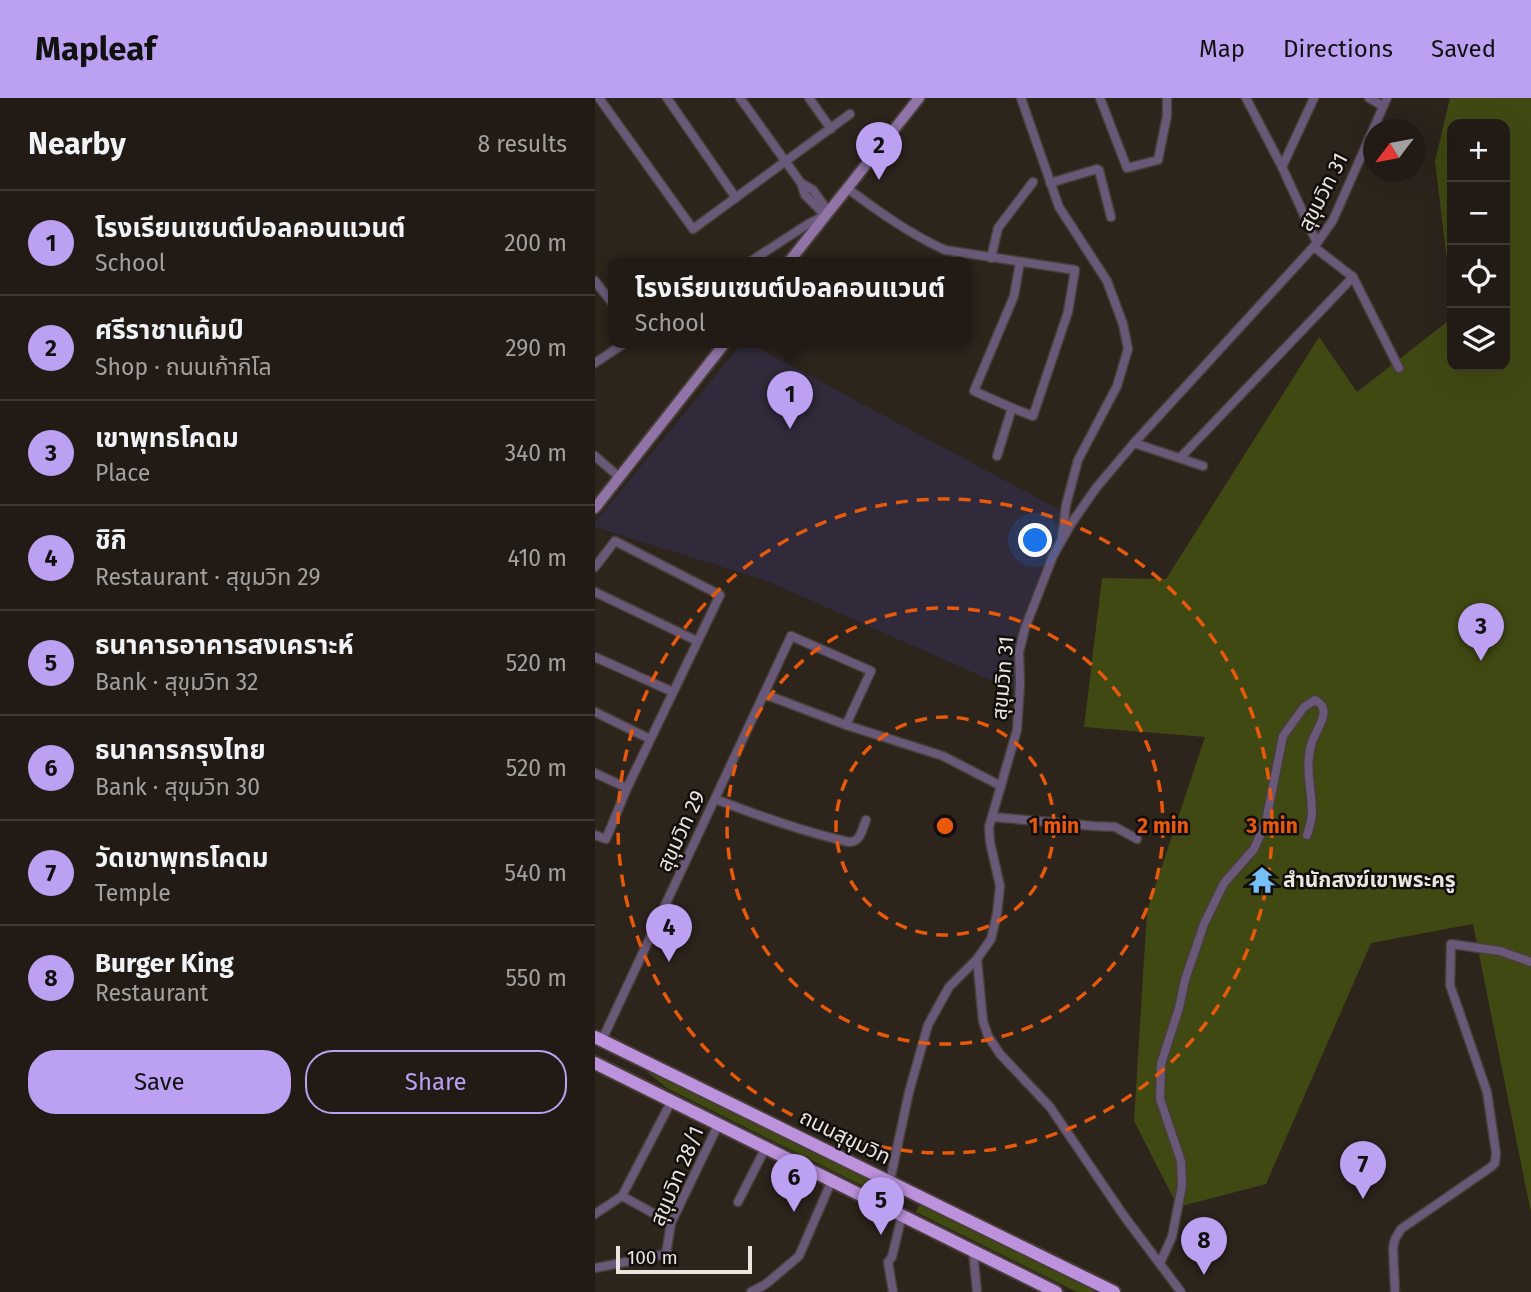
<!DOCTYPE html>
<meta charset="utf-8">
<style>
body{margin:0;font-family:"Fira Sans","Noto Sans Thai",sans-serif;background:#2e2822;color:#f1f3f6}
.controls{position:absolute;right:21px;top:21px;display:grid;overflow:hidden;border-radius:14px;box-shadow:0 7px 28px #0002}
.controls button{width:63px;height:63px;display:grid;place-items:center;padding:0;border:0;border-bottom:2px solid #3f3934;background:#221b15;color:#f1f3f6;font:35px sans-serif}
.compass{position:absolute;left:768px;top:21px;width:63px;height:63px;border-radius:50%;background:#221b15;box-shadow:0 7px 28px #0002;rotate:238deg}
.scale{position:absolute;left:21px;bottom:18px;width:136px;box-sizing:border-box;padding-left:7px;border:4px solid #eae5df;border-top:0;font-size:19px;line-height:24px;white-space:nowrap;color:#eae5df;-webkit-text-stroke:5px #120e0b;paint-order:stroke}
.you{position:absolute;left:441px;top:443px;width:24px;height:24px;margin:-18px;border:5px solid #fff;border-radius:50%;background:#1a73e8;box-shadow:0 0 0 10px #1a73e833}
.badge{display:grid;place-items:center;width:46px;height:46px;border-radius:50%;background:#bca0f2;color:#111;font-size:23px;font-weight:700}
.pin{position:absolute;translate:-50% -58px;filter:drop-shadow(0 2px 4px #0008)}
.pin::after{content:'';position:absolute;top:37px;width:24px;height:21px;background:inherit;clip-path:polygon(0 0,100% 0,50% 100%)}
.popup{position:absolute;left:13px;top:159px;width:364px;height:91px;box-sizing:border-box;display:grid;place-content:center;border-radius:14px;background:#221b15;filter:drop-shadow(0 2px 5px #0005);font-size:23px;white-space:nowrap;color:#a2a1a0}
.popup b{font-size:26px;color:#f1f3f6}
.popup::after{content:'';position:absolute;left:50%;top:100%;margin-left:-14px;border:14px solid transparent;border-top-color:#221b15}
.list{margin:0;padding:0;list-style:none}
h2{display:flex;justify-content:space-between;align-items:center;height:91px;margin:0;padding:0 28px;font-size:30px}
h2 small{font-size:23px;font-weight:400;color:#a2a1a0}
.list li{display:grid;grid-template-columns:46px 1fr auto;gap:21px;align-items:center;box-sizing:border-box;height:105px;padding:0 28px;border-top:2px solid #3f3934}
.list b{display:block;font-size:26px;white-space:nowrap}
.list p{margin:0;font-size:23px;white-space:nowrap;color:#a2a1a0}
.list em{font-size:23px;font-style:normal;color:#a2a1a0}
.actions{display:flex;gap:14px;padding:21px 28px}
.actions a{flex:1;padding:16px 0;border:2px solid #bca0f2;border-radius:28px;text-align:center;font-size:24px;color:#bca0f2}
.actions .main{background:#bca0f2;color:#111}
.icon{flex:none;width:38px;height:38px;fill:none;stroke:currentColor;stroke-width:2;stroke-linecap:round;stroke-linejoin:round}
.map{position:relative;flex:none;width:936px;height:1194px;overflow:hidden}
header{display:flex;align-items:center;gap:42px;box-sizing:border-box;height:98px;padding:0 35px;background:#bca0f2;color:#111}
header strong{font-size:33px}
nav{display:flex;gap:38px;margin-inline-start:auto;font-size:24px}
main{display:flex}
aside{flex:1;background:#221b15}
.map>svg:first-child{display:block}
.education{fill:#302a3a}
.green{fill:#414913}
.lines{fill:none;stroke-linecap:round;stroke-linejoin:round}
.minor-casing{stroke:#473f37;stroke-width:11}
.secondary-casing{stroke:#473f37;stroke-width:14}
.trunk-casing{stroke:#473f37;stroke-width:16}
.minor{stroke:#6a5878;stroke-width:8}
.secondary{stroke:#9074a7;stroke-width:10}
.trunk{stroke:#bc92dc;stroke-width:12}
.ring{fill:none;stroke:#e8590c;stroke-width:3.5;stroke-dasharray:12 9}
.labels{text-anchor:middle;stroke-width:5;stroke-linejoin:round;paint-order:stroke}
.street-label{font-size:21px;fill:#eae5df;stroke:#120e0b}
.poi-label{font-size:21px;font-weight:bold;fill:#eae5df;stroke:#120e0b;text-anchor:start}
.centre{fill:#e8590c;stroke:#120e0b;stroke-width:3.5}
.ring-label{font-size:21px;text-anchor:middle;font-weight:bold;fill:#e8590c;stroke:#120e0b;stroke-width:5;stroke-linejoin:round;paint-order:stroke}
</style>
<header>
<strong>Mapleaf</strong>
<nav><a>Map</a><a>Directions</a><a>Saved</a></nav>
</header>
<main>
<aside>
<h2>Nearby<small>8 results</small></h2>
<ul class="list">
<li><span class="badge">1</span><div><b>โรงเรียนเซนต์ปอลคอนแวนต์</b><p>School</p></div><em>200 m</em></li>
<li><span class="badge">2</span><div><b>ศรีราชาแค้มป์</b><p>Shop · ถนนเก้ากิโล</p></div><em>290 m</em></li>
<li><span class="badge">3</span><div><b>เขาพุทธโคดม</b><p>Place</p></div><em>340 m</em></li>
<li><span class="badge">4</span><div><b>ชิกิ</b><p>Restaurant · สุขุมวิท 29</p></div><em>410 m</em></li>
<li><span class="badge">5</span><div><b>ธนาคารอาคารสงเคราะห์</b><p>Bank · สุขุมวิท 32</p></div><em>520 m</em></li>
<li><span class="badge">6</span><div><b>ธนาคารกรุงไทย</b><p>Bank · สุขุมวิท 30</p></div><em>520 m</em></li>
<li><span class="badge">7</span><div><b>วัดเขาพุทธโคดม</b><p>Temple</p></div><em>540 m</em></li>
<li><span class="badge">8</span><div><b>Burger King</b><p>Restaurant</p></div><em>550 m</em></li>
</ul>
<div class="actions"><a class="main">Save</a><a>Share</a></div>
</aside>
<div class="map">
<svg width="936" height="1194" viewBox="0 0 936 1194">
<rect width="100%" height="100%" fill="#2d241c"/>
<polygon class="education" points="147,245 154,245 480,420 474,428 432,521 422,594 172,483 0,429 0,424"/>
<g class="green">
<polygon points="855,0 936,0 936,1115 878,826 776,845 671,1086 583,1109 539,1023 552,813 610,639 489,629 507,480 571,481 724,239 762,294 857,220 857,268 910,268 910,26 857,26 857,205 840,63"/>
<polygon points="51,973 74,981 281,1084 278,1093 72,990"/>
<polygon points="325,1106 501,1194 482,1194 321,1114"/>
</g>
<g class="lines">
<defs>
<g id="minor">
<polyline points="4,0 98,131 255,16"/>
<polyline points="72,0 141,100"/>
<polyline points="145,0 206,85 210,97 230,117 213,126 153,165"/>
<polyline points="214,0 236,31"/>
<polyline points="426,0 464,109 512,183 528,226 533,251 522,288 483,362 471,407 467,440"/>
<polyline points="505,0 532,70 563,62 572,18 572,0"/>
<polyline points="651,0 687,69 722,145"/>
<polyline points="774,0 788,8"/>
<polyline points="687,69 719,0"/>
<polyline points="206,85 218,92 233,113"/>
<polyline points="455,85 502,71 504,72 516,119"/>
<path d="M252,90c32,24 63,46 98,62l130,20 -7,42 -35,104 -21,-8 -38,-17 40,-95 6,-34"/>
<polyline points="719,149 758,179 804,270"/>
<polyline points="396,160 403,130 438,84"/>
<polyline points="0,183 18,206"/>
<polyline points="0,265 30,245"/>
<polyline points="539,345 608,368"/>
<polyline points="0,358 24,379"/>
<polyline points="402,358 417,310"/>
<polyline points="585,360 758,179"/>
<polyline points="0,469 20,443 125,497 32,690 11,741 0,737"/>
<polyline points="0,494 102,543"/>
<polyline points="0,559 78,594"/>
<polyline points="169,596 251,627 348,658 406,688"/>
<polyline points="0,614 55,641"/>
<polyline points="0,675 32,690"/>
<path d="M120,701c44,17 88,33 134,43 12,0 13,-13 17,-22"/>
<polyline points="397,719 499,728 520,729 542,741"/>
<polyline points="382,861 388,923 393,938 405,956 455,1009 529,1118 586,1194"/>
<polyline points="7,942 196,538 276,573 251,627"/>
<polyline points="295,1083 314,994 333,927 354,889 382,861 396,841 402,816 405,788 395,744 394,729 422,632 425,586 424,554 430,530 458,458 476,426 501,390 539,345 722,145 738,122 792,0"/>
<polyline points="27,1098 76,1125"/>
<polyline points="143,1104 171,1049"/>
<polyline points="0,1116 27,1098 77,1002"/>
<polyline points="378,1153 382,1194"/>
<path d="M565,1165l12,-26 10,-51 -1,-25 -21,-62 1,-35 18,-56 6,-28 19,-56 20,-41 30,-34 12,-28 17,-85 21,-29 11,-7c19,9 1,29 -3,42 -8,25 0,47 0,71 0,7 -3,15 -5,22"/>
<polyline points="0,1170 71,1156 76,1125 124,1025"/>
<polyline points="156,1194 171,1186 204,1158 237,1082"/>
<polyline points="298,1194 293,1164 297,1159 307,1117"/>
<polyline points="800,1194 798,1150 800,1141 806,1131 896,1069 900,1065 901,1055 892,994 855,887 856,846 905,853 936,864"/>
</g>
<g id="secondary">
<polyline points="193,165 324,0"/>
<polyline points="0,410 130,245"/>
</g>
<g id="trunk">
<polyline points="0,939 519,1194"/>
<polyline points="0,965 461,1194"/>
</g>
</defs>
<use href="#minor" class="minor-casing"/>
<use href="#secondary" class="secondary-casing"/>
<use href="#trunk" class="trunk-casing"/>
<use href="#minor" class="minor"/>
<use href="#secondary" class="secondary"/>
<use href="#trunk" class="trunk"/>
</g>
<g class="ring">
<circle cx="350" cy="728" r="109"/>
<circle cx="350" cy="728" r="218"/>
<circle cx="350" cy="728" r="327"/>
</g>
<defs>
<symbol id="temple-bare" viewBox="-9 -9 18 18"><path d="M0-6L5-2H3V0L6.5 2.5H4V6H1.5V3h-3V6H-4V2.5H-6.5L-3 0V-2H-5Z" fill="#76c0f7" stroke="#120e0b" stroke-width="2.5" paint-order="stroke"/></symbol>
</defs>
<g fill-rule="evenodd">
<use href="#temple-bare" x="648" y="763" width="38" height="38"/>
</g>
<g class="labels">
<g class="street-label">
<text transform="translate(728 94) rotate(-63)" y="7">สุขุมวิท 31</text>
<text transform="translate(408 580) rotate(-85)" y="7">สุขุมวิท 31</text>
<text transform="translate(86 733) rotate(-65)" y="7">สุขุมวิท 29</text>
<text transform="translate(250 1039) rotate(26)" y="7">ถนนสุขุมวิท</text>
<text transform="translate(82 1078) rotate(-67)" y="7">สุขุมวิท 28/1</text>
</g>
<g class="poi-label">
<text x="688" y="789">สำนักสงฆ์เขาพระครู</text>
</g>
</g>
<circle cx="350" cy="728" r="10" class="centre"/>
<g class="ring-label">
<text x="459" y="735">1 min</text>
<text x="568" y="735">2 min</text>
<text x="677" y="735">3 min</text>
</g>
</svg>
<div class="controls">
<button>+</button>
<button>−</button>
<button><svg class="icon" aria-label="locate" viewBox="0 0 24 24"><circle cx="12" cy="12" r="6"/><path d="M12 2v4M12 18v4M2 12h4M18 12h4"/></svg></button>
<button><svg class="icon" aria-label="layers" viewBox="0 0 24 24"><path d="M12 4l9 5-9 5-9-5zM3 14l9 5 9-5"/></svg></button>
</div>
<svg class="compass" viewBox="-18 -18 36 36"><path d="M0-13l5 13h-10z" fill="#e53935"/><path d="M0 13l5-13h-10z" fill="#a2a1a0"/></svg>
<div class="scale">100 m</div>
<div class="you"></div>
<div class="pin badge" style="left:195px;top:331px">1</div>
<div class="popup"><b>โรงเรียนเซนต์ปอลคอนแวนต์</b>School</div>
<div class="pin badge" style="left:284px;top:82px">2</div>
<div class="pin badge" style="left:886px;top:563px">3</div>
<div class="pin badge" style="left:74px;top:864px">4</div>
<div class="pin badge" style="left:286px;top:1137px">5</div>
<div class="pin badge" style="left:199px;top:1114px">6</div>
<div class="pin badge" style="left:768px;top:1101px">7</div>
<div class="pin badge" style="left:609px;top:1177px">8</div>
</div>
</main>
